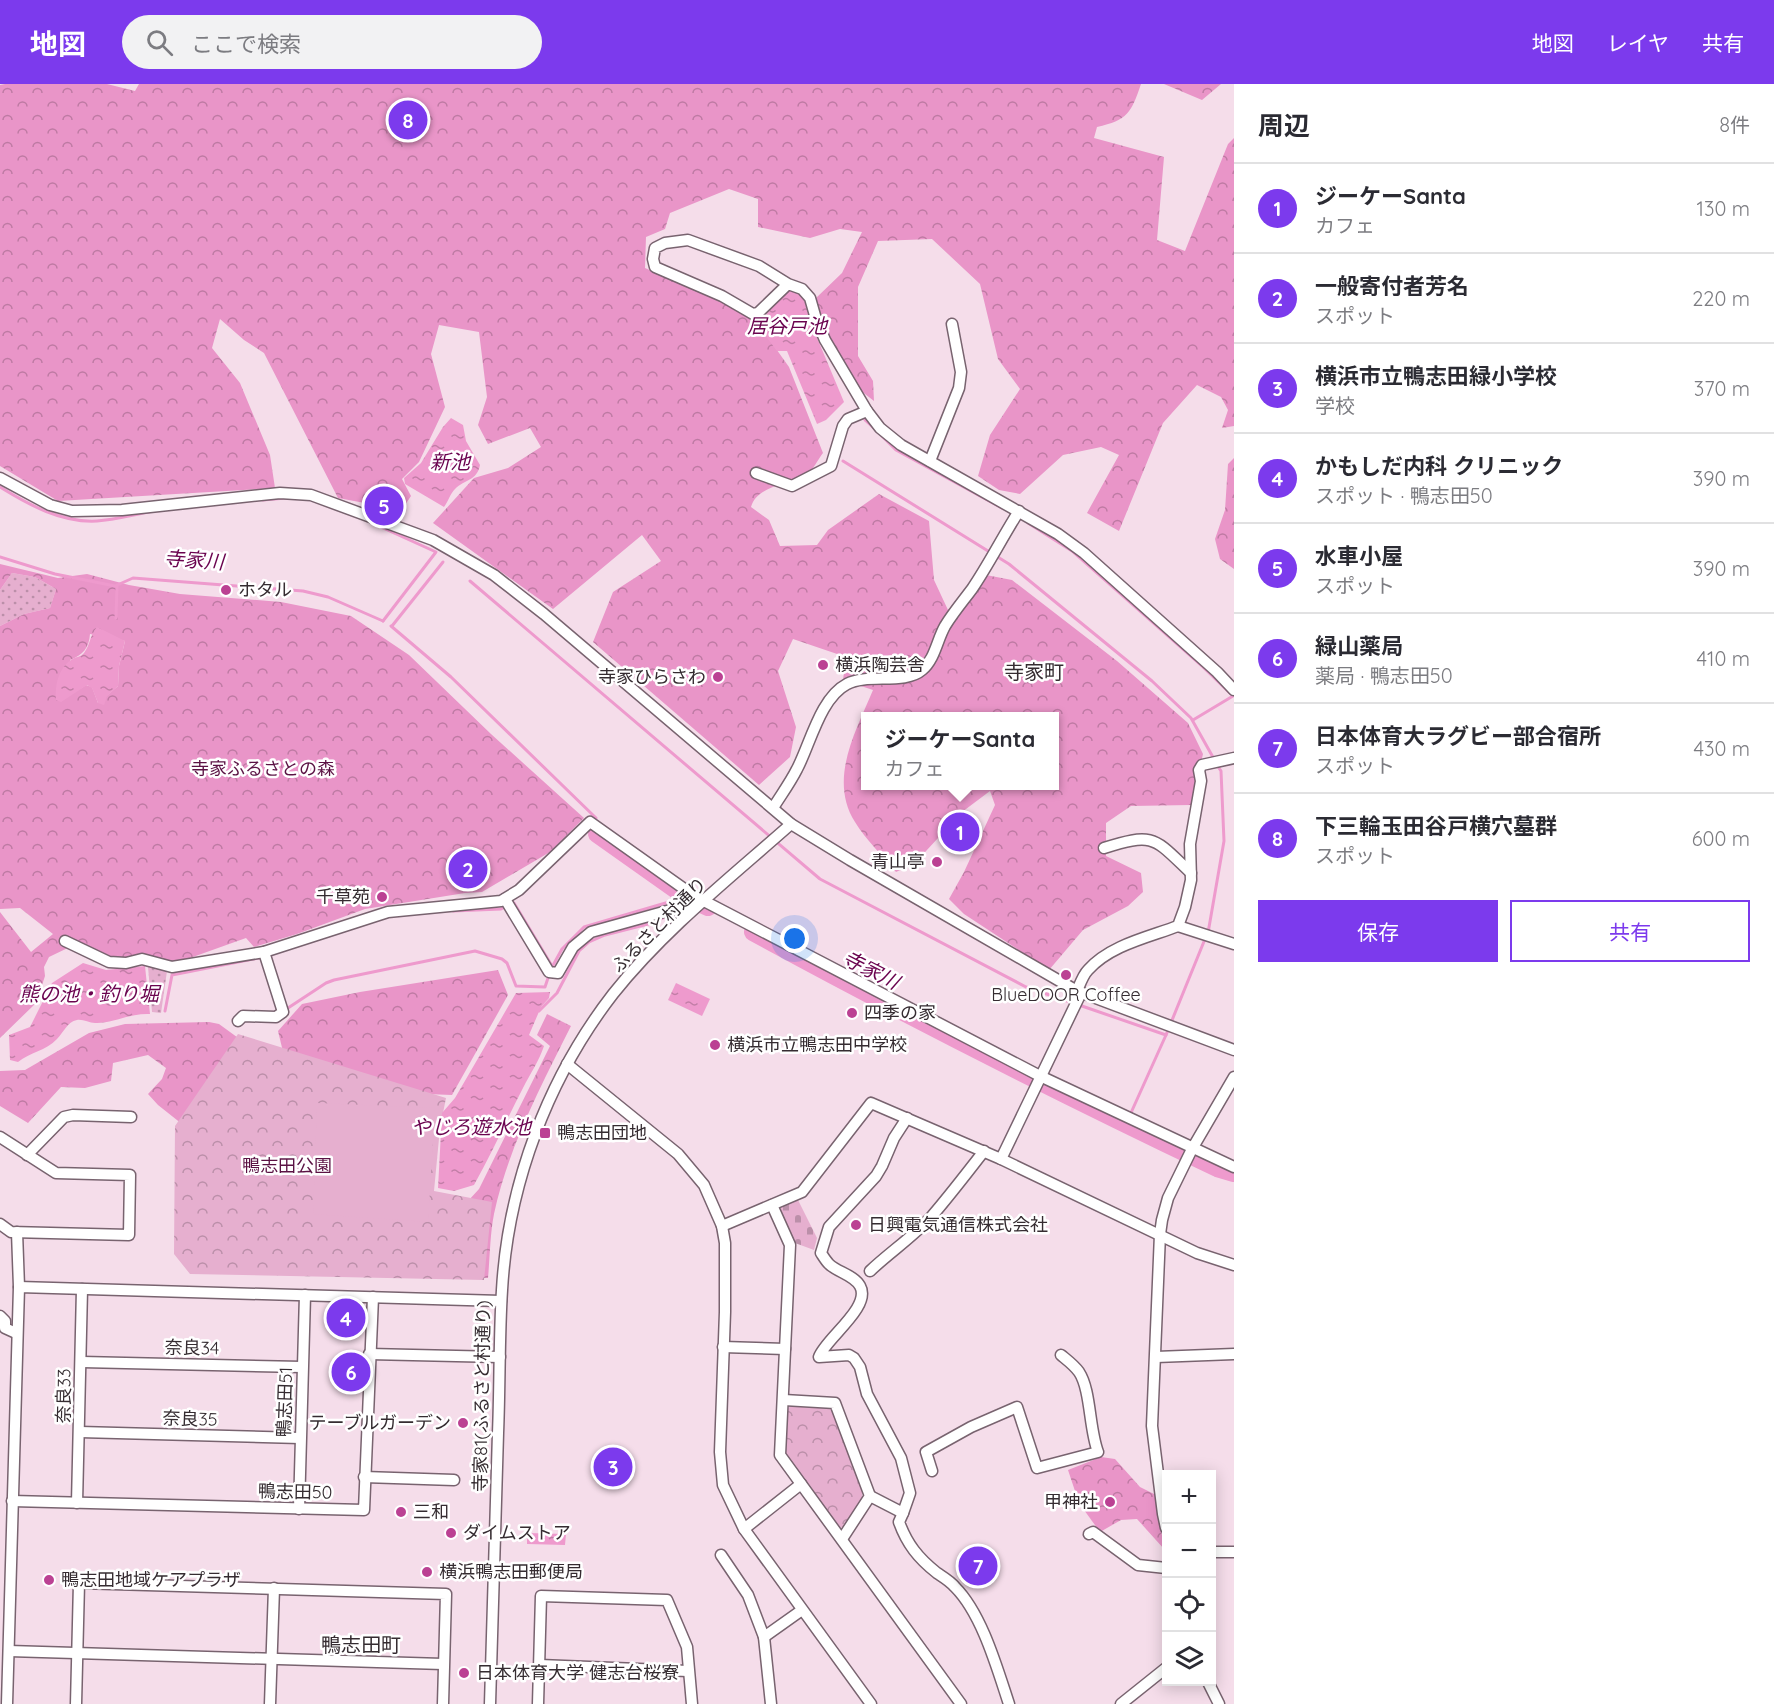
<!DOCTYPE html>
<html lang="ja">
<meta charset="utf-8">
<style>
body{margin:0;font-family:Quicksand,"Noto Sans JP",sans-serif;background:#f2f2f3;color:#2b2b33}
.controls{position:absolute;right:18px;bottom:18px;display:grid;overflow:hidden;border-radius:0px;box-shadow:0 3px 15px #0003}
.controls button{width:54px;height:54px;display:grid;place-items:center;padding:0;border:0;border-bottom:2px solid #e1e1e2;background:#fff;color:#2b2b33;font:30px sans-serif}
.you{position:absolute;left:795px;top:855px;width:21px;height:21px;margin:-15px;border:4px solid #fff;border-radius:50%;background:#1a73e8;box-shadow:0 0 0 9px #1a73e833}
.badge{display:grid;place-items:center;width:39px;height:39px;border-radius:50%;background:#7c3aed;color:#fff;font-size:20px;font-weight:700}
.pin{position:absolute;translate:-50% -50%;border:3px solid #fff;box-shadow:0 2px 6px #0006}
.popup{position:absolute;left:861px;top:628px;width:198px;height:78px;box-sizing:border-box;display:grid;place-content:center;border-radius:0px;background:#fff;filter:drop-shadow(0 2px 4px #0005);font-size:20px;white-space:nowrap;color:#7c7c81}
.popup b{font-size:22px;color:#2b2b33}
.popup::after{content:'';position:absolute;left:50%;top:100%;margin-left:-12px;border:12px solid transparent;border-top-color:#fff}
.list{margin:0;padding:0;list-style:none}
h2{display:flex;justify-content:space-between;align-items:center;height:78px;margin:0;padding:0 24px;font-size:26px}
h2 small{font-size:20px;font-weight:400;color:#7c7c81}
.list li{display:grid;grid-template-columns:39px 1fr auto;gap:18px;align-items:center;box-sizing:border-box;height:90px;padding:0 24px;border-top:2px solid #e1e1e2}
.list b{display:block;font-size:22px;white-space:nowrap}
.list p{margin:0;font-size:20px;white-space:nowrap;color:#7c7c81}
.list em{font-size:20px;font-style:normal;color:#7c7c81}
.actions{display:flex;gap:12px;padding:18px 24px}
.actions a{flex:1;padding:14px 0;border:2px solid #7c3aed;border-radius:0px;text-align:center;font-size:21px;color:#7c3aed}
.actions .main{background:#7c3aed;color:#fff}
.icon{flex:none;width:33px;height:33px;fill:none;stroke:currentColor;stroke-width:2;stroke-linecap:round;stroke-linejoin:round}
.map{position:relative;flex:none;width:1234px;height:1620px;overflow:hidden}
header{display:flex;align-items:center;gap:36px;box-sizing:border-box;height:84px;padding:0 30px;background:#7c3aed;color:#fff}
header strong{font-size:28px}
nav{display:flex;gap:33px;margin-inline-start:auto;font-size:21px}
.search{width:420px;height:54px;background:#f2f2f3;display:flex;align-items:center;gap:15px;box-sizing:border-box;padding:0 21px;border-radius:33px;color:#7c7c81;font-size:22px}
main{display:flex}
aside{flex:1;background:#fff}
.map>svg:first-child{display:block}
.grass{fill:url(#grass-dots)}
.forest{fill:url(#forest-crowns);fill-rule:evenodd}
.cemetery{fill:url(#cemetery-stones)}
.park{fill:url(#park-crowns)}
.pitch{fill:#e6afcf}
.water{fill:url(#water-ripples)}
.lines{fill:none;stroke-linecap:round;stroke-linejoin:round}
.stream{stroke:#ee9acd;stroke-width:3}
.river{stroke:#ee9acd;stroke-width:18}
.minor-casing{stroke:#78636f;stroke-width:13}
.minor{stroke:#fff;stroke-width:10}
.poi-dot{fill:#bb4193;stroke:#fff;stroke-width:2}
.labels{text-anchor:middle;stroke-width:5;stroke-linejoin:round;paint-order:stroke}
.poi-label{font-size:18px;fill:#352c31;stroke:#fff;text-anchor:start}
.park-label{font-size:18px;fill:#5b1244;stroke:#fff}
.street-label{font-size:18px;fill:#352c31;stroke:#fff}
.water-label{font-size:20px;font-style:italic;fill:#6a034f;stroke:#fff}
.neighbourhood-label{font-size:20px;fill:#352c31;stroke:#fff}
</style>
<header>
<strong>地図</strong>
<div class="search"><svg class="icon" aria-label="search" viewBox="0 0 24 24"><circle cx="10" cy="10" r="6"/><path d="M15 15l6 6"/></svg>ここで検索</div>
<nav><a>地図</a><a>レイヤ</a><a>共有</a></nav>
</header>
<main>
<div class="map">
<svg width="1234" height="1620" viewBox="0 0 1234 1620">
<defs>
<pattern id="grass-dots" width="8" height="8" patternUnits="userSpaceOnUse" patternTransform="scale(1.5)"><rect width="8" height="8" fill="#e6afcf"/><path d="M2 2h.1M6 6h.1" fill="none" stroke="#bb8fa9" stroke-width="1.8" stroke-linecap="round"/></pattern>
<pattern id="forest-crowns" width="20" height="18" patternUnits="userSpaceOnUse" patternTransform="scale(1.5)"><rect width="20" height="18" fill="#e995c8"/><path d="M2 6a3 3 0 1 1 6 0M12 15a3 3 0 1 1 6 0" fill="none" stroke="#be7aa3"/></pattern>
<pattern id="cemetery-stones" width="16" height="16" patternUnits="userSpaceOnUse" patternTransform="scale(1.5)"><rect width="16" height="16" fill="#e6afcf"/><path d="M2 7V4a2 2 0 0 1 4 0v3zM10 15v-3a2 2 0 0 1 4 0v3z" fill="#bb8fa9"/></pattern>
<pattern id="park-crowns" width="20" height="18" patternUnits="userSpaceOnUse" patternTransform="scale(1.5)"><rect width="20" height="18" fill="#e6afcf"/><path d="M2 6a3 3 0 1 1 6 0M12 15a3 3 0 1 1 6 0" fill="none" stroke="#bb8fa9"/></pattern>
<pattern id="water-ripples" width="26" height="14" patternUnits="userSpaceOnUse" patternTransform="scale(1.5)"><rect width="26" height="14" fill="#ee9acd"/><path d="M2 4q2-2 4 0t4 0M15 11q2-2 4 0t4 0" fill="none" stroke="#c27ea7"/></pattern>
</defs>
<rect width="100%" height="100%" fill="#f5ddea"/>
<g class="grass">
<polygon points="12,489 35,493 56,505 50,524 24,530 0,542 0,506"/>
<polygon points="148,883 167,887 161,929 152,928"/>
</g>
<g class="forest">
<path d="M5,0h102l28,7 4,-7h1002c-10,29 -13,36 -44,43l-3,11 70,19 -7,83 28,11 43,-107 6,-6v288l-12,2 6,-18 -7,-13 -24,-12 -34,38 -44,108 -32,-18 32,-58 -18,-8 -38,8 -43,39 -21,-4 -21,-14 12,-41 30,-46 -22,-30 -18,-75 -48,-45 -54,2 -20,46v69l15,25 1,20 -18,-14 -37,-71 -3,-18 26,-25 20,-41 -22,-3 -30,9 -52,-11v-28l-29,-10 -59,24 -5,16 -19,8 -1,31 59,25 51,26 34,48 34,86c-5,6 -10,18 -17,22 -18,9 -49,11 -55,32l18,13 11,26 37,-1 11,-15 51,-36 50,27 5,59 14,30 38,-35 26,5 105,81 71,62 15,31 -12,51 -60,1 -25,17v33l35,17 2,19 -15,14 -45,24 -34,40 -85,-56 -15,-15 15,-27 31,-67 -5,-14 -28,21 -47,51 -19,9c-13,-16 -30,-32 -41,-50 -27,-43 1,-91 18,-132l-30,-10 3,-23 -53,-18 -15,32 18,56 -6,30 -31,28 -166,-143 20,-50 48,-31 -19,-26 -89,74 -120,-86 41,-45 34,-10 33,-21 -11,-19 -42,16 -10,-19 9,-28 -8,-65 -40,-7 -8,29 14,53 -26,55 -17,17 9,17 -8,12 -7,3 -4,-12 -10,-6 -12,11 -32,-6 -74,-145 -20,-13 -24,-21 -8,29 28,35 30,72 5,33 -217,13 -58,-35v-381zM866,632h188v70h-188z"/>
<polygon points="1164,0 1221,0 1202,16"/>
<polygon points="1234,374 1234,485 1220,475 1215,455 1225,426 1228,380"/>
<path d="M0,480l58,14 29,-4 42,11 51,9 101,8 70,14 58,39 82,79 93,84 -34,34 -68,40 -17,1 -100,16 -68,25 -43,13 -8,-9 -70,25 -72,2 -28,-21 -27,13 -5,10 1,9 -9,27 -36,35v-126l31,40 22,-18 -33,-26 -20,1v-283l24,-12 26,-6 6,-19 -21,-12 -23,-4 -12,17zM90,550l35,7 -6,25 -1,20 -20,17 -6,-16 -6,-2 -6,4 -10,-29c13,-5 19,-12 20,-26z"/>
<polygon points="498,886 508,911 452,1011 292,1005 278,947 302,920 360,908"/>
<path d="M547,930l24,12c-30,60 -63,122 -77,188 -4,20 -4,43 -6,64l-266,-10 246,-67 11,-12 71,-143 -13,-11z"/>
<polygon points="209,938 219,940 241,956 187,1044 158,1021 148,1010 162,995 166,984 148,971 113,979 111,997 85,1004 61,1003 28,1039 0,1022 0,987 25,986 89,949 125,940"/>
<polygon points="1101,1373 1115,1375 1140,1403 1156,1411 1164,1465 1137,1435 1121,1436 1100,1448 1079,1419 1068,1386"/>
</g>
<polygon class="cemetery" points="798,1116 817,1154 814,1166 795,1159 779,1128 782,1122"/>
<g class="park">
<polygon points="238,950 446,1014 440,1044 434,1107 492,1118 484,1196 190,1190 174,1170 175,1042"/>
<polygon points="792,1321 828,1323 831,1325 862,1406 862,1415 843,1443 838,1444 784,1370 787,1325"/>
</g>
<polygon class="pitch" points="317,1019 435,1024 428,1138 313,1130"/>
<g class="water">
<polygon points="789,206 799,209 804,215 810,237 844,318 826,336 817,340 787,267 777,267 757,240"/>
<path d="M451,334l12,7 3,16 14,24c-3,16 -15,14 -25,24 -5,5 -7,13 -11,18l-39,-23 -1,-6 17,-15 22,-36z"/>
<path d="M97,543l28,14 -6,25 -1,20 -11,10 -3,9 -6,-2 -6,-15 -5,-3 -26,17 -5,-2c-1,-14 2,-31 15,-40 5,-4 9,-2 13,-7 7,-10 5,-16 13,-26z"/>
<path d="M83,879l23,7 39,-4 5,48c-21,-1 -38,10 -55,9 -6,0 -12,-4 -18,-3 -10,2 -13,12 -20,19 -11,12 -27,13 -39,23l-8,-2 -1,-25 21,-8 22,-44z"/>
<polygon points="676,899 710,915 702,932 668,916"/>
<path d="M550,908l-1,6 -8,9 -12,28 15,11c-5,15 -14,28 -21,42 -17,33 -31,65 -49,97l-20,6 -16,-3 4,-75 13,-15 61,-105z"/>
<polygon points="527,1449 566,1450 565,1461 527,1460"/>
</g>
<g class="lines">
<g class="stream">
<polyline points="865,336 875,345"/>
<polyline points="882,352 896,366 1002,424"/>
<polyline points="843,377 1009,480 1152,597 1191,634 1214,675"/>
<path d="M0,403c29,18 62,36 97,34 17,-1 35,-6 52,-9"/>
<polyline points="263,416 286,414"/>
<polyline points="372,439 436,468 383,537"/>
<polyline points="1028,439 1072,467 1203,583 1233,612 1193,636"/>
<polyline points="0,473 55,490 115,502 133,494 303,507 328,513 383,537"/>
<polyline points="470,497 820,795 1026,903 1073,919"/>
<polyline points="116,534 117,501"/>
<polyline points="391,542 451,593 596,734"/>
<polyline points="392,542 443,478"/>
<polyline points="511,820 514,819 552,882"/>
<polyline points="453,827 501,825 505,823"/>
<polyline points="1208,849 1224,757 1221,687 1217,681"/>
<polyline points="551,885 562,865 584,843 686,813"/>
<polyline points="1079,921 1166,951"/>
<polyline points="288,924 326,899 334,896 475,867 502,875 507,879 516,902 545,903 549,891"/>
<polyline points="165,927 172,891 264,873"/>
<polyline points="539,927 557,909 579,867 589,858 605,851 656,838 668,831"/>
<polyline points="1130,1031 1166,951 1205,855"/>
</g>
<g class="river">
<polyline points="597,750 686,813 708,823"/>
<path d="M753,848c152,83 307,161 464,236l17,5"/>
</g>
<defs>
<g id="minor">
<polyline points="788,200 758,229 753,230 722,212 655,183 653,175 655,164 665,159 688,156 759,182 788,200 802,205 810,214 816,235 825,256 867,327 880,344 901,361 1058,450 1084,469 1217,588 1234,606"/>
<polyline points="930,377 959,304 961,288 952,240"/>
<polyline points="756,389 792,402 831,382 843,342 848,335 867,327"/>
<polyline points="0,394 50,421 72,427 122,426 280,409 311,411 433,456 494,491 544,530 791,740 850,776 1077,907 1234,966"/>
<path d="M773,724c8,-13 17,-25 24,-39 13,-24 23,-71 50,-85 20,-11 58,1 75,-14 13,-11 15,-30 23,-44 8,-13 18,-25 27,-37 17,-25 31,-53 47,-78"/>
<path d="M1104,764c51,-16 50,-10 87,25"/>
<polyline points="505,815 549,888 558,889 573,863 591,848 703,817"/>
<polyline points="1178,842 1234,860"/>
<polyline points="65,857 109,878 126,879 142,875 172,883 264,868 388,828 501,817 519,806 590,738 690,809 704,817 1040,992 1234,1083"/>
<path d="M1077,907c3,-7 6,-16 11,-21 22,-25 61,-33 90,-44l7,-19 6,-27 -1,-36 11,-63 -2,-11 3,-5 32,-7"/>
<polyline points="238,937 243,932 276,933 283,928 264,868"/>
<polyline points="567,980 678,1070 704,1101 722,1142 725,1159 725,1228 720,1368 723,1401 744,1445 871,1620"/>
<polyline points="0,1053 56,1089 130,1091 129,1151 11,1148 0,1140"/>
<polyline points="27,1071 64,1033 73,1031 131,1033"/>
<polyline points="1001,1075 1081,909"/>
<polyline points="772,1121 790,1161 780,1371 961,1620"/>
<polyline points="722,1142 802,1108 871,1019 1001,1075 1197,1169 1234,1181"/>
<polyline points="17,1148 19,1203"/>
<path d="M870,1187c20,-19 43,-34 62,-55 18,-21 35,-43 52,-65"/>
<polyline points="0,1232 5,1237 5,1244 16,1249"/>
<polyline points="723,1263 785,1265"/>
<polyline points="369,1270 500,1273"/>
<polyline points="1156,1273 1234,1270"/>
<polyline points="82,1278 302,1283"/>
<polyline points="784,1316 835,1319 870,1412 842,1455"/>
<polyline points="80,1348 300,1354"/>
<path d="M932,1387l-6,-19 45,-25 46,-20 20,61 61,-16c-9,-23 -7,-62 -19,-80 -5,-7 -12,-12 -18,-17"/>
<polyline points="364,1393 454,1396"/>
<path d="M870,1412l33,17 7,-20 -9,-35 -34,-64 -7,-27 -6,-9 -5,-3 -30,2c6,-18 53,-50 41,-71 -6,-11 -23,-14 -31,-22 -3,-3 -6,-8 -8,-11l8,-26 47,-51 6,-10 12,-28 13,-20"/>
<polyline points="12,1417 364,1426 373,1213"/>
<polyline points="77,1419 82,1205"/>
<polyline points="299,1425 305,1211"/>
<path d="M903,1429l-4,9c8,22 19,36 38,51 6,4 13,8 18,14 27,27 42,81 54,117"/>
<polyline points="1166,1444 1163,1430 1152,1342 1160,1150 1162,1136 1168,1114 1192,1065 1234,993"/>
<polyline points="744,1445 801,1400"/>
<polyline points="1089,1450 1093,1448 1138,1481 1166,1484"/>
<polyline points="1212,1468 1234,1468"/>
<polyline points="721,1471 748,1511 764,1553 771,1620"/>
<polyline points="764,1553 802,1526"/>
<polyline points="9,1567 443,1580"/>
<polyline points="540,1581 688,1587"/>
<polyline points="1208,1598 1219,1620"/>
<polyline points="7,1620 19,1203 501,1217"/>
<polyline points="76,1620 79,1499 446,1510 443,1620"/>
<polyline points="270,1620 274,1504"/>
<path d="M490,1620c3,-90 5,-181 8,-271 2,-48 1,-96 4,-143 6,-106 46,-212 111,-296 51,-64 117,-116 178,-170"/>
<polyline points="538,1620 541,1512 667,1516 687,1563 692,1620"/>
<polyline points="1121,1620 1166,1584"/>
</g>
</defs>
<use href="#minor" class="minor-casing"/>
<use href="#minor" class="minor"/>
</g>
<g class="poi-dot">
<circle cx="226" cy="506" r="6"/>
<circle cx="823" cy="581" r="6"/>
<circle cx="718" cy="593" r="6"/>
<circle cx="937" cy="778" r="6"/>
<circle cx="382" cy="813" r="6"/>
<circle cx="1066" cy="891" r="6"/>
<circle cx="852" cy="929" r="6"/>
<circle cx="715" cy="961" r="6"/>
<rect x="539" y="1043" width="12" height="12" rx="3"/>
<circle cx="856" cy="1141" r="6"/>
<circle cx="463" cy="1339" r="6"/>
<circle cx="1110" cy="1418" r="6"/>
<circle cx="401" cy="1428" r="6"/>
<circle cx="451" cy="1449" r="6"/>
<circle cx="427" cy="1488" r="6"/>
<circle cx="49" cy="1496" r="6"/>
<circle cx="464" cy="1589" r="6"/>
</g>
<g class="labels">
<g class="poi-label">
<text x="238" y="512">ホタル</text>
<text x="835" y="587">横浜陶芸舎</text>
<text x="706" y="599" text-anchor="end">寺家ひらさわ</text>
<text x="925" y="784" text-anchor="end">青山亭</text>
<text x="370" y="819" text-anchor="end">千草苑</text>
<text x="1066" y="917" text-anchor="middle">BlueDOOR Coffee</text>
<text x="864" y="935">四季の家</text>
<text x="727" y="967">横浜市立鴨志田中学校</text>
<text x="557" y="1055">鴨志田団地</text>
<text x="868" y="1147">日興電気通信株式会社</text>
<text x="451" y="1345" text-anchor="end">テーブルガーデン</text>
<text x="1098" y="1424" text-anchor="end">甲神社</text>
<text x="413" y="1434">三和</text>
<text x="463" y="1455">ダイムストア</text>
<text x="439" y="1494">横浜鴨志田郵便局</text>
<text x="61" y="1502">鴨志田地域ケアプラザ</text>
<text x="476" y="1595">日本体育大学 健志台桜寮</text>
</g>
<g class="park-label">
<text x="263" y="691">寺家ふるさとの森</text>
<text x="287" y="1088">鴨志田公園</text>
</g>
<g class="street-label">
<text transform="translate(659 841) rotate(-45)" y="6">ふるさと村通り</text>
<text transform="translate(192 1264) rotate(1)" y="6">奈良34</text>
<text transform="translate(64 1312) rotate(-89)" y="6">奈良33</text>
<text transform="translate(482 1312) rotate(-89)" y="6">寺家81(ふるさと村通り)</text>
<text transform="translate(285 1318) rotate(-88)" y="6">鴨志田51</text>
<text transform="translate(190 1335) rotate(2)" y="6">奈良35</text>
<text transform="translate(295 1408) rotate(1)" y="6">鴨志田50</text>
</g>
<g class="water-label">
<text x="787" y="249">居谷戸池</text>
<text x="450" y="385">新池</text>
<text transform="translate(194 476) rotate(4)" y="7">寺家川</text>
<text transform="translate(871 886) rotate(27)" y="7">寺家川</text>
<text x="89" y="917">熊の池・釣り堀</text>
<text x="471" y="1050">やじろ遊水池</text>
</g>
<g class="neighbourhood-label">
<text x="1034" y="595">寺家町</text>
<text x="361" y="1568">鴨志田町</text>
</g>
</g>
</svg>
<div class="controls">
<button>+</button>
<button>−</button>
<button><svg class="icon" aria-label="locate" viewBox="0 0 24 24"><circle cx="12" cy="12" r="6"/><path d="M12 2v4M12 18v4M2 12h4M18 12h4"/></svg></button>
<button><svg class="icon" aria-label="layers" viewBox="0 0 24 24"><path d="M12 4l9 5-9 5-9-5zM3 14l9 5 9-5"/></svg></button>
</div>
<div class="you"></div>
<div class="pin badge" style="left:960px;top:748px">1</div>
<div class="popup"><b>ジーケーSanta</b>カフェ</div>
<div class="pin badge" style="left:468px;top:785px">2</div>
<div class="pin badge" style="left:613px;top:1383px">3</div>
<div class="pin badge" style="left:346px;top:1234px">4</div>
<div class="pin badge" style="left:384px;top:422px">5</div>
<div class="pin badge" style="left:351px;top:1288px">6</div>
<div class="pin badge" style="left:978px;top:1482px">7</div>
<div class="pin badge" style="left:408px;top:36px">8</div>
</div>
<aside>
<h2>周辺<small>8件</small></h2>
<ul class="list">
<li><span class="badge">1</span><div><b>ジーケーSanta</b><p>カフェ</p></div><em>130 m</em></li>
<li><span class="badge">2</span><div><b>一般寄付者芳名</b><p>スポット</p></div><em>220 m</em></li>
<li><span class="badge">3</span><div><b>横浜市立鴨志田緑小学校</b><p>学校</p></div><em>370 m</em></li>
<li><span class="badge">4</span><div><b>かもしだ内科 クリニック</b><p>スポット · 鴨志田50</p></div><em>390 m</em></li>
<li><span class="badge">5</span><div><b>水車小屋</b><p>スポット</p></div><em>390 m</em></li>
<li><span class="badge">6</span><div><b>緑山薬局</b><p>薬局 · 鴨志田50</p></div><em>410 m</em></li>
<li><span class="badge">7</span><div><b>日本体育大ラグビー部合宿所</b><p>スポット</p></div><em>430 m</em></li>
<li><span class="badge">8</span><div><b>下三輪玉田谷戸横穴墓群</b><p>スポット</p></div><em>600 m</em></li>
</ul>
<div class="actions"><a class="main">保存</a><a>共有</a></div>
</aside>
</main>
